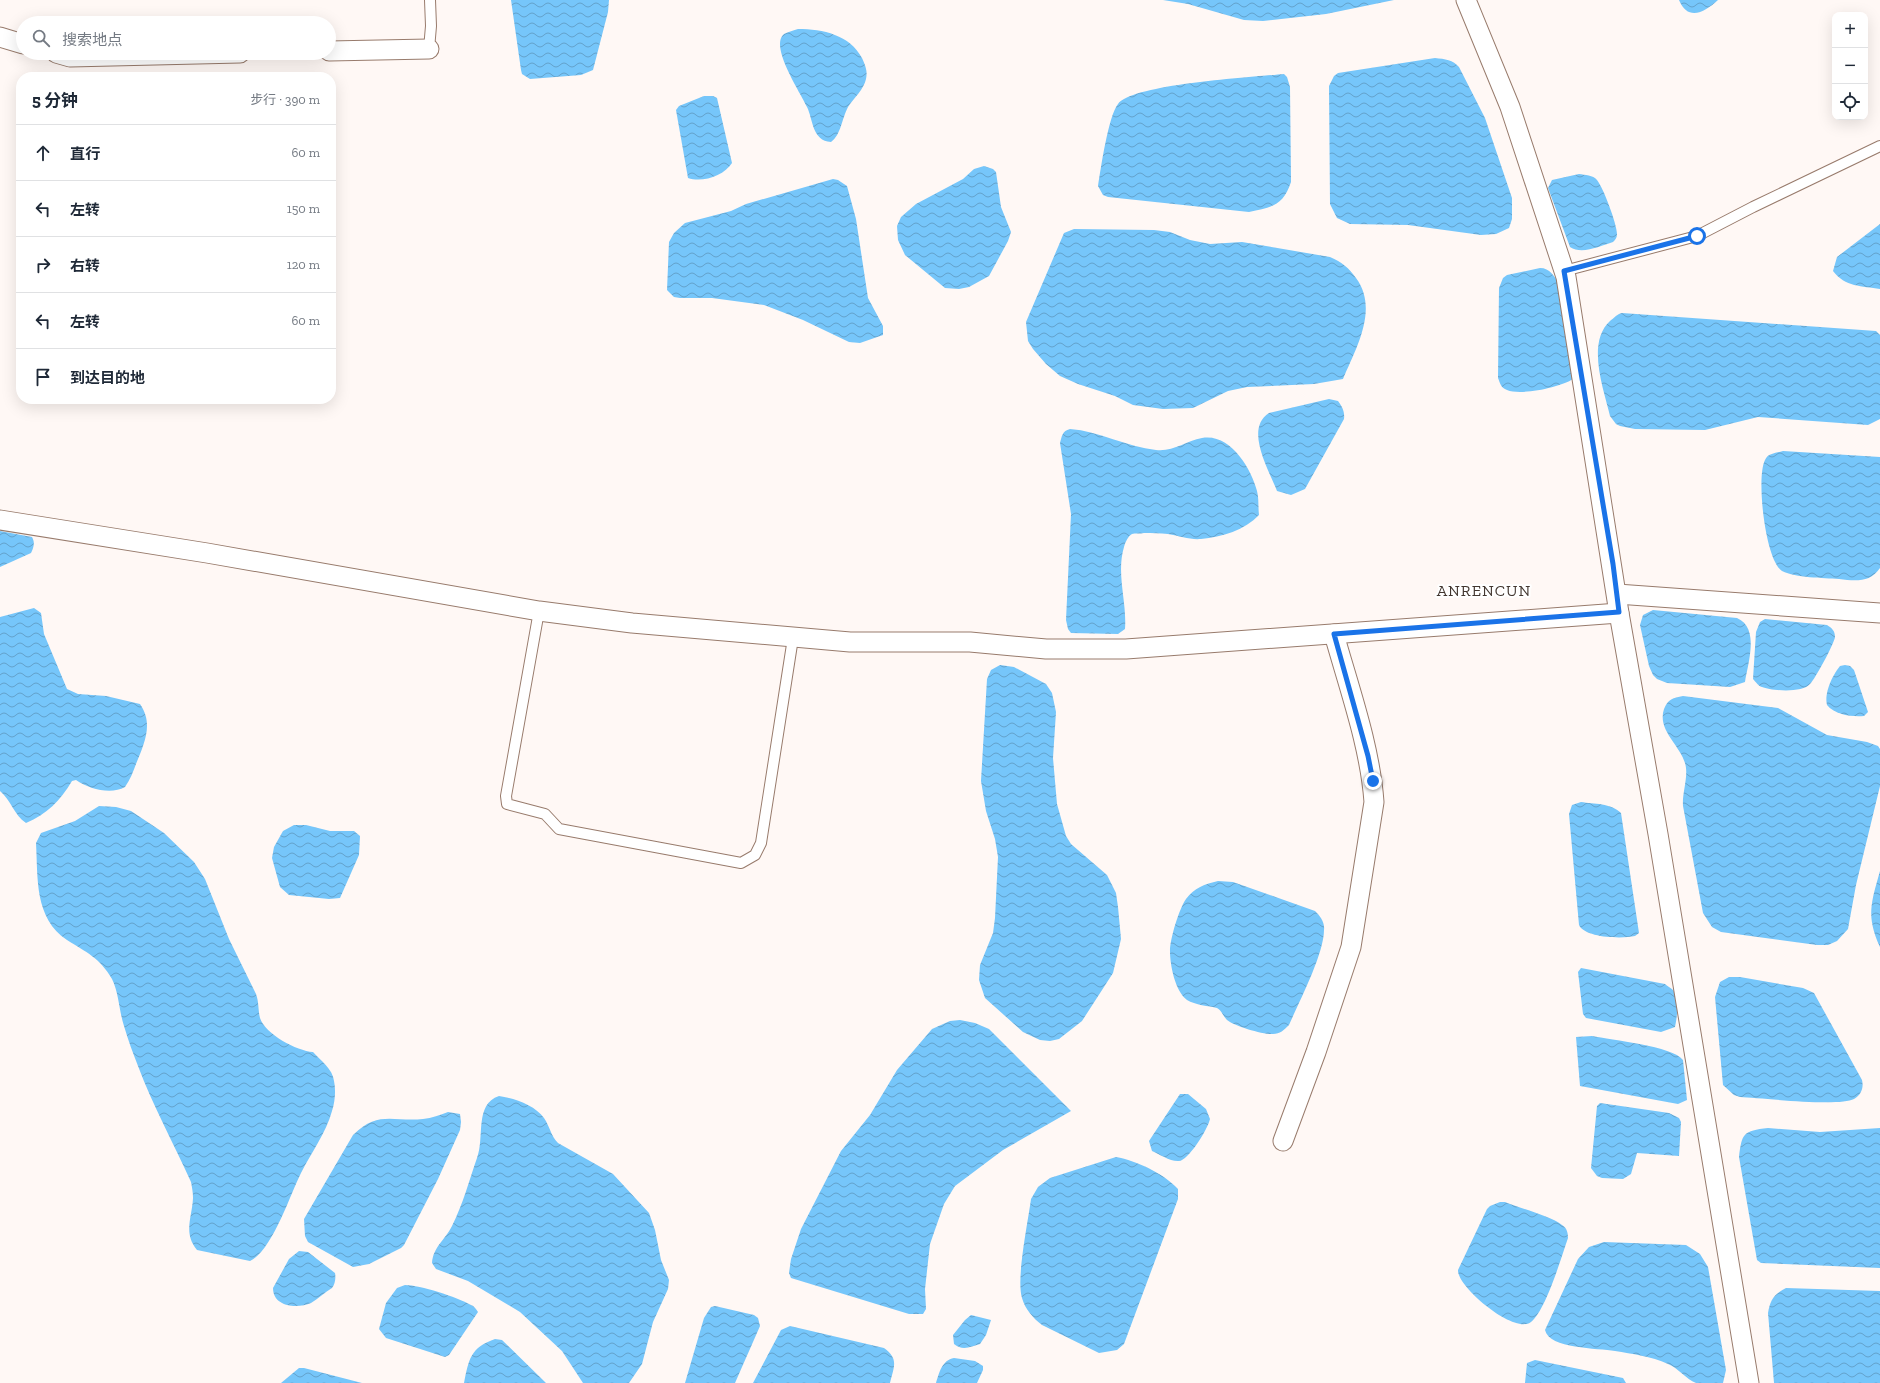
<!DOCTYPE html>
<html lang="zh">
<meta charset="utf-8">
<style>
body{margin:0;font-family:"Zilla Slab","Noto Sans SC",serif;background:#f6f6f7;color:#1f2937}
.controls{position:absolute;right:12px;top:12px;display:grid;overflow:hidden;border-radius:8px;box-shadow:0 4px 16px #0002}
.controls button{width:36px;height:36px;display:grid;place-items:center;padding:0;border:0;border-bottom:1px solid #e0e1e3;background:#fff;color:#1f2937;font:20px sans-serif}
.stop{position:absolute;width:12px;height:12px;margin:-9px;border:3px solid #1a73e8;border-radius:50%;background:#fff}
.stop.end{background:#1a73e8;border-color:#fff;box-shadow:0 1px 4px #0008}
.list{margin:0;padding:0;list-style:none}
h2{display:flex;justify-content:space-between;align-items:center;height:52px;margin:0;padding:0 16px;font-size:17px}
h2 small{font-size:13px;font-weight:400;color:#747a83}
.list li{display:grid;grid-template-columns:26px 1fr auto;gap:12px;align-items:center;box-sizing:border-box;height:56px;padding:0 16px;border-top:1px solid #e0e1e3}
.list b{display:block;font-size:15px;white-space:nowrap}
.list em{font-size:13px;font-style:normal;color:#747a83}
.icon{flex:none;width:22px;height:22px;fill:none;stroke:currentColor;stroke-width:2;stroke-linecap:round;stroke-linejoin:round}
.map{position:relative;flex:none;width:1880px;height:1383px;overflow:hidden}
.search{position:absolute;background:#fff;box-shadow:0 4px 16px #0002;left:16px;top:16px;width:320px;height:44px;display:flex;align-items:center;gap:10px;box-sizing:border-box;padding:0 14px;border-radius:22px;color:#747a83;font-size:15px}
.panel{position:absolute;background:#fff;box-shadow:0 4px 16px #0002;left:16px;top:72px;width:320px;height:332px;border-radius:16px}
.map>svg:first-child{display:block}
.water{fill:url(#water-waves)}
.lines{fill:none;stroke-linecap:round;stroke-linejoin:round}
.lane-casing{stroke:#987b6c;stroke-width:12}
.street-casing{stroke:#987b6c;stroke-width:21}
.lane{stroke:#fff;stroke-width:10}
.street{stroke:#fff;stroke-width:19}
.route{stroke:#1a73e8;stroke-width:5}
.labels{text-anchor:middle;stroke-width:4;stroke-linejoin:round;paint-order:stroke}
.quarter-label{font-size:16px;letter-spacing:1px;fill:#42362f;stroke:#fff}
</style>
<div class="map">
<svg width="1880" height="1383" viewBox="0 0 1880 1383">
<defs>
<pattern id="water-waves" width="16" height="10" patternUnits="userSpaceOnUse"><rect width="16" height="10" fill="#76c6fa"/><path d="M0 5q4-4 8 0t8 0" fill="none" stroke="#62a2cb"/></pattern>
</defs>
<rect width="100%" height="100%" fill="#fff8f5"/>
<g class="water">
<polygon points="511,0 609,0 608,12 593,70 581,75 530,79 522,74 521,70"/>
<polygon points="1163,0 1394,0 1326,14 1263,21 1244,20 1188,4"/>
<path d="M1679,0h39c-13,12 -30,22 -39,0z"/>
<path d="M798,29c25,0 52,6 64,29 3,7 6,13 4,21 -2,10 -12,19 -18,28 -6,11 -7,28 -17,35 -19,-1 -18,-23 -24,-35 -6,-14 -38,-61 -23,-73 4,-2 10,-4 14,-5z"/>
<path d="M1435,58c10,1 18,2 24,9l26,51 27,80v21l-3,9 -13,6 -15,1 -73,-10 -58,-1 -13,-6 -7,-14 -1,-118 5,-10 4,-3z"/>
<path d="M1284,74l3,3 3,10 1,95c-8,24 -19,25 -42,30l-141,-15 -5,-2 -5,-9c3,-18 10,-69 20,-82 14,-20 137,-27 166,-30z"/>
<path d="M704,96h9l4,2 15,65c-8,13 -30,20 -44,15l-12,-68 3,-4z"/>
<polygon points="984,166 993,169 996,172 1001,207 1011,232 1008,241 989,276 969,287 959,289 945,288 905,255 898,240 897,226 901,217 916,204 963,179 974,169"/>
<path d="M1579,174c6,1 14,1 18,6 6,7 20,44 20,54 0,4 -2,6 -4,8 -13,4 -31,13 -43,5l-22,-59 4,-8z"/>
<polygon points="833,179 838,180 847,186 856,219 868,298 883,326 883,335 860,343 849,342 803,320 764,305 712,298 680,298 674,297 667,290 669,242 674,233 685,223 731,211 746,204"/>
<path d="M1880,224v65c-18,-3 -35,-2 -47,-18l4,-14z"/>
<path d="M1074,229l80,1 16,2 20,8 20,4 32,-2 88,15c12,5 19,11 26,21 23,31 0,70 -13,101l-29,5 -67,3 -19,4 -35,17 -30,1 -30,-4 -18,-9 -37,-12 -18,-8 -14,-12 -13,-15 -5,-8 -2,-19 38,-89z"/>
<path d="M1540,268c10,0 14,8 20,17l13,94c-12,8 -52,17 -66,11 -6,-2 -7,-7 -9,-12l1,-90 4,-10 4,-3z"/>
<path d="M1622,313l254,18 4,4v84l-12,6 -110,-8 -53,13 -70,-1 -15,-3 -4,-2 -6,-8c-6,-26 -24,-73 0,-95 4,-3 7,-7 12,-8z"/>
<path d="M1329,399l9,2c4,5 7,11 6,18l-39,70 -14,6 -14,-4c-8,-21 -33,-62 -8,-78z"/>
<path d="M1070,429c29,2 57,18 86,21 17,2 30,-9 46,-12 28,-5 49,30 55,53 2,7 1,16 2,24 -14,15 -37,22 -58,24 -11,1 -21,-3 -33,-5 -8,-1 -16,-1 -24,-1 -4,1 -9,0 -12,1 -4,2 -7,9 -8,13 -8,27 3,54 1,82l-7,5 -47,-1 -3,-4 -2,-9 5,-106 -11,-71c2,-7 2,-12 10,-14z"/>
<path d="M1783,451l97,6v111c-10,15 -25,13 -41,11 -16,-1 -43,-1 -57,-8 -17,-11 -26,-94 -17,-111 3,-7 11,-7 18,-9z"/>
<path d="M0,531l32,6c3,5 2,10 -1,16l-31,14z"/>
<path d="M34,608l7,5 3,21 23,55 11,5 28,2 34,8c14,20 4,40 -4,60 -3,8 -6,16 -11,23 -14,8 -36,2 -49,-7l-4,1c-12,20 -25,33 -46,42 -12,-8 -15,-23 -26,-32v-174z"/>
<path d="M1653,610l84,8c23,10 11,45 8,64l-15,5 -63,-4 -10,-4 -4,-4 -4,-9 -9,-41 3,-10z"/>
<path d="M1765,619l62,6c5,3 8,6 8,12 -1,7 -20,42 -25,47 -7,9 -38,7 -48,3 -4,-1 -6,-5 -9,-8l3,-47 4,-10z"/>
<polygon points="1000,665 1014,667 1046,684 1052,693 1056,712 1053,758 1057,804 1066,836 1071,844 1107,875 1116,893 1118,907 1121,939 1113,973 1082,1021 1059,1039 1050,1041 1040,1040 1023,1032 985,998 979,980 980,965 993,933 995,918 998,857 995,839 986,811 981,781 987,679 991,670"/>
<path d="M1845,665l5,1 4,4 14,42 -4,4c-12,1 -29,-1 -37,-11 -3,-12 5,-29 13,-39z"/>
<path d="M1683,696l95,12 49,27 40,7 11,4 2,3v37l-24,99 -8,44 -11,12 -9,4h-11l-96,-13 -9,-5 -9,-14 -20,-107c-1,-14 6,-30 2,-43 -5,-18 -28,-33 -21,-54 4,-10 9,-11 19,-13z"/>
<path d="M1581,802c13,2 30,1 40,11l18,120 -4,3c-13,3 -50,2 -56,-11l-10,-111 3,-9z"/>
<path d="M99,806l17,1 15,4 33,22 30,29 11,17 24,60 27,55c3,8 2,16 4,24 5,16 37,33 53,34 7,8 20,17 21,29 2,9 1,21 -2,30 -6,22 -21,42 -31,62 -11,22 -29,78 -51,88l-53,-11c-14,-17 -5,-32 -4,-52 0,-5 -1,-11 -2,-16 -17,-38 -38,-76 -53,-116 -5,-13 -10,-26 -14,-40 -5,-15 -5,-33 -12,-47 -12,-21 -26,-27 -45,-39 -33,-22 -29,-62 -31,-97l5,-10 34,-12z"/>
<polygon points="294,825 306,825 330,831 354,831 360,836 359,855 340,898 329,899 289,895 280,887 272,858 274,847 283,831"/>
<path d="M1880,871v76c-14,-31 -9,-44 0,-76z"/>
<path d="M1218,881l15,1 82,29c5,5 10,11 9,19 0,24 -25,72 -35,95 -5,5 -9,9 -16,9 -9,1 -39,-8 -46,-14 -4,-4 -5,-9 -10,-12 -8,-2 -22,-3 -30,-8 -12,-9 -17,-35 -17,-49 0,-12 9,-42 16,-52 8,-11 19,-15 32,-18z"/>
<path d="M1581,968l84,16c2,2 6,4 8,6 7,9 4,27 2,37l-14,5 -75,-14 -3,-4 -5,-42z"/>
<path d="M1729,977h11l63,11 11,5 48,87c2,8 -1,15 -8,19 -15,8 -92,-1 -114,-2l-6,-2 -11,-10 -8,-88 5,-15z"/>
<polygon points="960,1020 975,1023 989,1029 1071,1111 1003,1150 955,1186 944,1204 930,1244 925,1289 926,1309 923,1314 909,1314 791,1278 789,1273 791,1259 801,1229 841,1151 870,1115 897,1070 932,1029 950,1021"/>
<path d="M1592,1036c19,4 81,10 91,24l4,40 -9,4 -98,-18 -4,-49z"/>
<path d="M1180,1094h8l18,15 4,10c-2,10 -22,42 -31,42 -8,1 -20,-7 -27,-10l-3,-10z"/>
<path d="M499,1096c15,2 36,9 45,22 6,9 7,18 14,25l55,31 36,39 6,17 6,30 8,20 -1,9 -15,33 -11,42 -13,19h-46l-21,-32 -42,-39 -52,-31 -32,-12 -4,-6c1,-16 13,-23 20,-37 11,-22 17,-45 25,-68 8,-20 -3,-54 22,-62z"/>
<polygon points="1600,1103 1669,1113 1679,1118 1681,1122 1679,1156 1637,1153 1631,1174 1623,1179 1602,1178 1597,1176 1591,1168 1597,1106"/>
<path d="M448,1112l12,2 1,8 -1,8 -22,49 -34,66 -3,3 -32,16 -16,3 -45,-25 -3,-6 -1,-17 49,-84c25,-25 40,-13 70,-16 9,-1 17,-4 25,-7z"/>
<path d="M1768,1128l52,4 60,-4v140l-119,-5 -4,-3 -18,-103c3,-24 4,-26 29,-29z"/>
<path d="M1116,1157c21,4 47,16 62,32v10l-54,145 -7,6 -18,3 -57,-28c-9,-7 -17,-16 -20,-27 -6,-19 6,-76 9,-99l7,-12 12,-9z"/>
<path d="M1500,1202h5c14,6 46,14 57,23 5,3 6,8 6,13 -7,20 -22,72 -37,84 -16,13 -74,-35 -73,-52l29,-61 3,-3z"/>
<path d="M1604,1242l82,3 14,9 8,13 18,103 -3,13c-7,0 -20,0 -27,0 -10,-4 -18,-15 -28,-19 -17,-8 -36,-10 -53,-13 -17,-3 -66,-2 -70,-21l33,-71 11,-12z"/>
<path d="M299,1251l9,1 27,21c1,5 0,11 -3,15 -7,4 -14,11 -21,15 -14,6 -38,4 -38,-15l16,-29z"/>
<path d="M405,1285c15,0 52,12 66,20 3,1 5,4 7,7l-29,43 -4,2 -59,-19 -7,-9 7,-26 11,-15z"/>
<path d="M1786,1288l94,3v92h-106l-6,-70c2,-13 6,-19 18,-25z"/>
<polygon points="715,1306 754,1315 758,1318 760,1326 735,1383 685,1383 704,1318 711,1307"/>
<path d="M971,1315l20,5 -5,15 -6,9c-9,3 -18,7 -26,0l-1,-9 12,-15z"/>
<path d="M790,1326l94,22c15,11 10,18 6,35h-137l28,-53z"/>
<path d="M495,1339l7,1 44,43h-82c5,-24 6,-35 31,-44z"/>
<path d="M954,1358l21,3 8,5v4l-6,13h-41c3,-10 6,-23 18,-25z"/>
<polygon points="1535,1360 1623,1378 1626,1383 1525,1383 1527,1363"/>
<polygon points="299,1368 304,1368 362,1383 281,1383"/>
</g>
<g class="lines">
<defs>
<g id="lane">
<polyline points="429,49 431,26 430,0"/>
<polyline points="1564,271 1697,236 1753,207 1880,146"/>
<polyline points="539,611 506,796 507,804 545,814 559,829 741,863 755,855 761,843 793,638"/>
</g>
<g id="street">
<polyline points="1466,0 1510,107 1566,277 1619,613 1658,834 1749,1383"/>
<polyline points="0,37 23,44"/>
<polyline points="329,51 429,49"/>
<polyline points="56,53 70,57 240,53"/>
<polyline points="0,520 207,553 539,611 632,623 850,642 970,642 1046,649 1126,649 1619,613"/>
<polyline points="1617,594 1880,613"/>
<path d="M1283,1141l33,-89 35,-105 23,-145c-4,-56 -25,-114 -40,-168"/>
</g>
</defs>
<use href="#lane" class="lane-casing"/>
<use href="#street" class="street-casing"/>
<use href="#lane" class="lane"/>
<use href="#street" class="street"/>
</g>
<g class="lines">
<polyline class="route" points="1373,781 1368,756 1334,634 1619,612 1613,564 1564,271 1697,236"/>
</g>
<g class="labels">
<g class="quarter-label">
<text x="1484" y="596">ANRENCUN</text>
</g>
</g>
</svg>
<div class="controls">
<button>+</button>
<button>−</button>
<button><svg class="icon" aria-label="locate" viewBox="0 0 24 24"><circle cx="12" cy="12" r="6"/><path d="M12 2v4M12 18v4M2 12h4M18 12h4"/></svg></button>
</div>
<div class="stop" style="left:1697px;top:236px"></div>
<div class="stop end" style="left:1373px;top:781px"></div>
<div class="search"><svg class="icon" aria-label="search" viewBox="0 0 24 24"><circle cx="10" cy="10" r="6"/><path d="M15 15l6 6"/></svg>搜索地点</div>
<section class="panel">
<h2>5 分钟<small>步行 · 390 m</small></h2>
<ul class="list">
<li><svg class="icon" aria-label="ahead" viewBox="0 0 24 24"><path d="M12 20V5M6 11l6-6 6 6"/></svg><div><b>直行</b></div><em>60 m</em></li>
<li><svg class="icon" aria-label="left" viewBox="0 0 24 24"><path d="M17 20v-9H6M10 6l-5 5 5 5"/></svg><div><b>左转</b></div><em>150 m</em></li>
<li><svg class="icon" aria-label="right" viewBox="0 0 24 24"><path d="M7 20v-9h11M14 6l5 5-5 5"/></svg><div><b>右转</b></div><em>120 m</em></li>
<li><svg class="icon" aria-label="left" viewBox="0 0 24 24"><path d="M17 20v-9H6M10 6l-5 5 5 5"/></svg><div><b>左转</b></div><em>60 m</em></li>
<li><svg class="icon" aria-label="arrive" viewBox="0 0 24 24"><path d="M6 21V4h12l-3 4 3 4H6"/></svg><div><b>到达目的地</b></div></li>
</ul>
</section>
</div>
